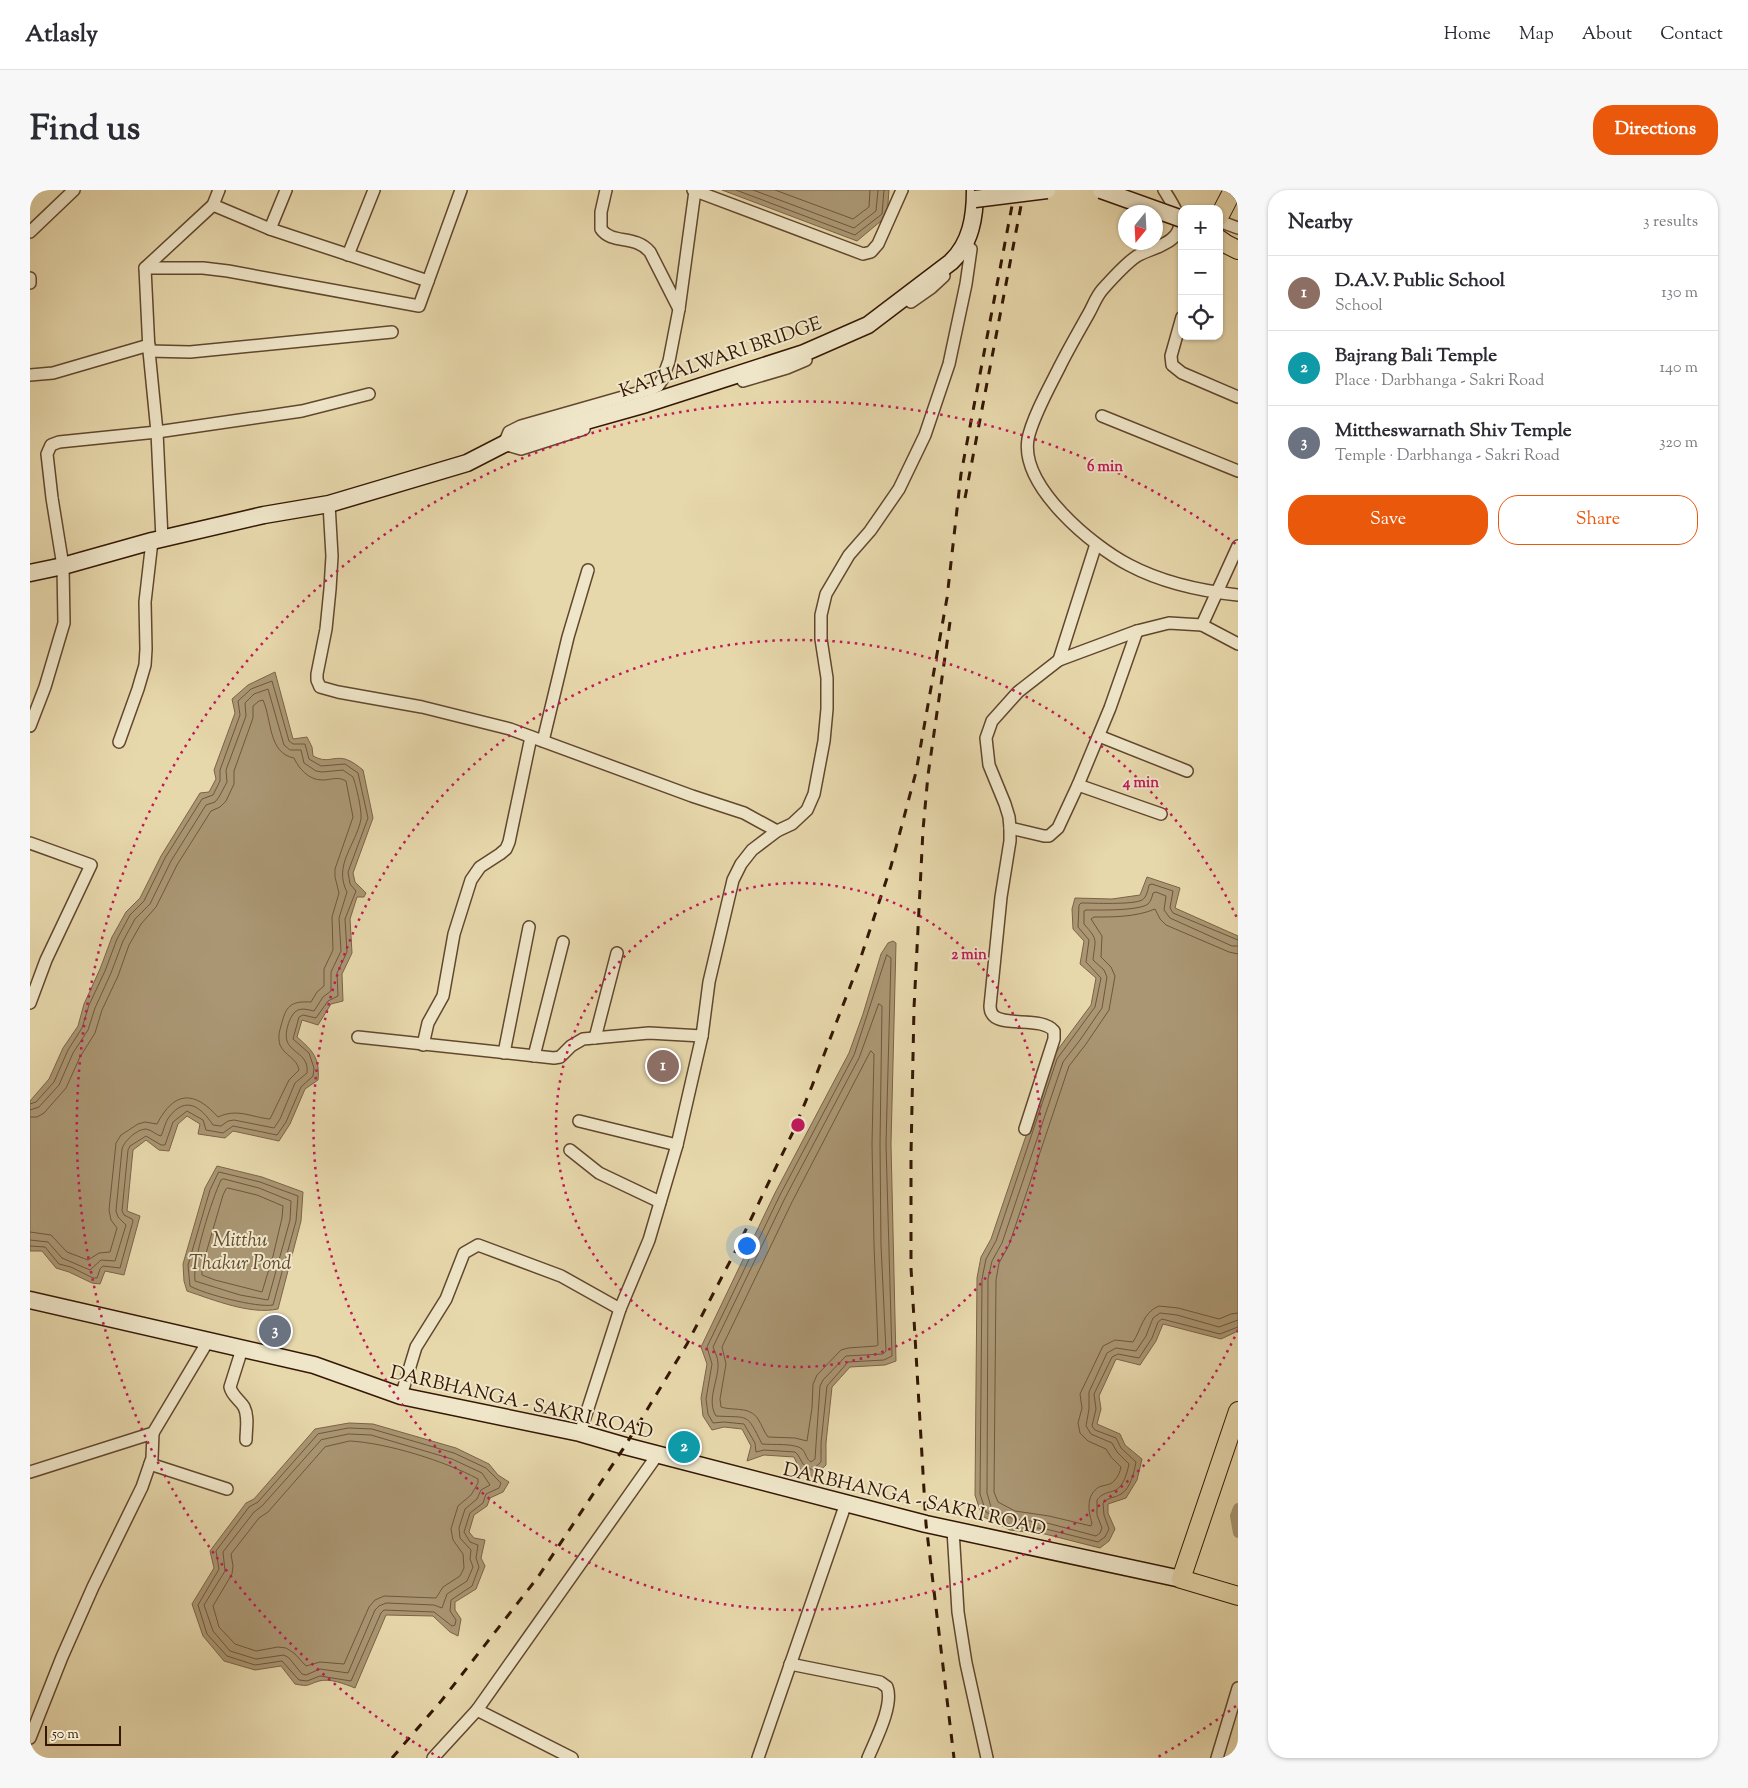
<!DOCTYPE html>
<meta charset="utf-8">
<style>
body{margin:0;font-family:"Sorts Mill Goudy",serif;background:#f7f7f7;color:#2b2b33}
.controls{position:absolute;right:15px;top:15px;display:grid;overflow:hidden;border-radius:10px;box-shadow:0 1px 4px #0004}
.controls button{width:45px;height:45px;display:grid;place-items:center;padding:0;border:0;border-bottom:1px solid #e1e1e2;background:#fff;color:#2b2b33;font:25px sans-serif}
.compass{position:absolute;left:1088px;top:15px;width:45px;height:45px;border-radius:50%;background:#fff;box-shadow:0 1px 4px #0004;rotate:198deg}
.scale{position:absolute;left:15px;bottom:12px;width:76px;box-sizing:border-box;padding-left:5px;border:2px solid #351704;border-top:0;font-size:14px;line-height:18px;white-space:nowrap;color:#351704;-webkit-text-stroke:4px #efe6c9;paint-order:stroke}
.you{position:absolute;left:716px;top:1055px;width:18px;height:18px;margin:-12px;border:4px solid #fff;border-radius:50%;background:#1a73e8;box-shadow:0 0 0 8px #1a73e833}
.badge{display:grid;place-items:center;width:32px;height:32px;border-radius:50%;background:#ea580c;color:#fff;font-size:16px;font-weight:700}
.pin{position:absolute;translate:-50% -50%;border:2px solid #fff;box-shadow:0 1px 5px #0006}
.list{margin:0;padding:0;list-style:none}
h2{display:flex;justify-content:space-between;align-items:center;height:65px;margin:0;padding:0 20px;font-size:21px}
h2 small{font-size:16px;font-weight:400;color:#7c7c81}
.list li{display:grid;grid-template-columns:32px 1fr auto;gap:15px;align-items:center;box-sizing:border-box;height:75px;padding:0 20px;border-top:1px solid #e1e1e2}
.list b{display:block;font-size:19px;white-space:nowrap}
.list p{margin:0;font-size:16px;white-space:nowrap;color:#7c7c81}
.list em{font-size:16px;font-style:normal;color:#7c7c81}
.actions{display:flex;gap:10px;padding:15px 20px}
.actions a{flex:1;padding:11px 0;border:1px solid #ea580c;border-radius:20px;text-align:center;font-size:18px;color:#ea580c}
.actions .main{background:#ea580c;color:#fff}
.icon{flex:none;width:28px;height:28px;fill:none;stroke:currentColor;stroke-width:2;stroke-linecap:round;stroke-linejoin:round}
.map{position:relative;flex:none;width:1208px;height:1568px;overflow:hidden;border-radius:20px}
header{display:flex;align-items:center;gap:30px;box-sizing:border-box;height:70px;padding:0 25px;background:#fff;border-bottom:1px solid #e1e1e2}
header strong{font-size:24px}
nav{display:flex;gap:28px;margin-inline-start:auto;font-size:18px}
.intro{display:flex;align-items:center;justify-content:space-between;box-sizing:border-box;height:120px;padding:0 30px}
h1{margin:0;font-size:35px}
.button{padding:12px 22px;border-radius:20px;background:#ea580c;color:#fff;font-size:18px;font-weight:700}
main{display:flex;gap:30px;padding:0 30px}
aside{flex:1;background:#fff;border-radius:20px;box-shadow:0 1px 4px #0004}
.map>svg:first-child{display:block}
.water{fill:#aa9673;stroke:#7b6347}
.lines{fill:none;stroke-linecap:round;stroke-linejoin:round}
.shore{stroke:#70563c;stroke-width:1}
.canal{stroke:#aa9673;stroke-width:10}
.street-casing{stroke:#62472e;stroke-width:14}
.secondary-casing{stroke:#351704;stroke-width:19}
.primary-casing{stroke:#351704;stroke-width:20}
.street{stroke:#efe6c9;stroke-width:11}
.secondary{stroke:#efe6c9;stroke-width:16}
.primary{stroke:#e7d8ac;stroke-width:18}
.rail{stroke:#351704;stroke-width:3;stroke-dasharray:9 9;stroke-linecap:butt}
.secondary-bridge-casing{stroke:#351704;stroke-width:19;stroke-linecap:butt}
.secondary-bridge{stroke:#efe6c9;stroke-width:16}
.ring{fill:none;stroke:#c2185b;stroke-width:2.5;stroke-dasharray:2.5 5}
.labels{text-anchor:middle;stroke-width:4;stroke-linejoin:round;paint-order:stroke}
.street-label{font-size:19px;fill:#351704;stroke:#efe6c9}
.water-label{font-size:20px;font-style:italic;fill:#644a30;stroke:#efe6c9}
.centre{fill:#c2185b;stroke:#efe6c9;stroke-width:2.5}
.ring-label{font-size:15px;text-anchor:middle;font-weight:bold;fill:#c2185b;stroke:#efe6c9;stroke-width:4;stroke-linejoin:round;paint-order:stroke}
</style>
<header>
<strong>Atlasly</strong>
<nav><a>Home</a><a>Map</a><a>About</a><a>Contact</a></nav>
</header>
<div class="intro"><h1>Find us</h1><a class="button">Directions</a></div>
<main>
<div class="map">
<svg width="1208" height="1568" viewBox="0 0 1208 1568">
<rect width="100%" height="100%" fill="#e7d8ac"/>
<filter id="stains"><feTurbulence type="fractalNoise" baseFrequency=".004" numOctaves="4"/><feColorMatrix values="0 0 0 0 .2 0 0 0 0 .09 0 0 0 0 .02 0 0 0 .5 -.17"/></filter>
<radialGradient id="worn" r=".72"><stop offset=".6" stop-color="#630" stop-opacity="0"/><stop offset="1" stop-color="#630" stop-opacity=".3"/></radialGradient>
<g class="water">
<polygon points="692,0 859,0 857,26 827,51"/>
<path d="M245,482l18,67 14,-2 5,10 1,9c15,8 19,0 32,3 7,2 13,7 18,11l10,48 -20,55 2,9 11,11 -2,4h-7l-7,22 2,34 -10,21 1,27 -12,3 -13,21 -16,-5 -5,17c16,14 23,21 21,43l-13,9 -15,35 -11,17 -46,-10 -8,7 -27,-4 2,-10 -13,-8 -9,8 -9,27 -10,-1 -13,-10 -13,10 -6,61 13,5 -16,59 -19,-4 -5,13 -8,-1 -23,-11 -13,-4 -14,-17h-12v-150l19,-22 14,-31 15,-22 6,-22 16,-35 12,-32 14,-25 14,-14 21,-42 39,-63 9,-1 7,-13 -2,-9 21,-57 -3,-14 16,-14z"/>
<polygon points="1117,687 1150,698 1145,718 1208,746 1208,1141 1191,1149 1133,1134 1126,1151 1110,1175 1086,1169 1069,1206 1071,1219 1067,1234 1090,1244 1095,1255 1112,1269 1107,1290 1096,1308 1078,1314 1078,1323 1085,1339 1079,1351 1070,1358 1015,1344 980,1340 952,1326 945,1305 947,1088 951,1067 961,1049 1023,866 1061,815 1066,788 1050,774 1054,751 1043,739 1042,719 1045,708 1082,709 1110,705"/>
<polygon points="863,751 866,753 861,954 866,1171 855,1175 820,1177 802,1197 796,1253 796,1275 783,1287 769,1278 764,1267 734,1265 717,1271 721,1256 712,1239 694,1237 682,1240 673,1226 671,1208 677,1174 671,1157 745,1003 819,863 833,824 851,764 858,753"/>
<path d="M187,976l45,11 41,15 -2,29 -23,88c-28,6 -64,-9 -91,-18l-3,-10 -1,-17 22,-76z"/>
<path d="M319,1233l24,1 83,24 33,16 9,11 11,7 -6,10 -13,6 -3,8 -13,9 -5,17 5,6 11,2 -4,18 4,8 -9,23 -21,13v8l6,9 -3,17 -8,-4 -17,-16 -47,-1 -31,73c-10,-4 -25,-10 -36,-7 -13,4 -9,6 -24,3l-14,-18 -26,4 -31,-9 -21,-25 -11,-32 22,-36 -4,-17 36,-48 8,-4 61,-70z"/>
</g>
<g class="lines">
<g class="shore">
<polyline points="706,0 825,45 852,24 854,0"/>
<polyline points="723,0 824,38 846,21 848,0"/>
<polyline points="745,0 823,29 839,17 840,0"/>
<path d="M1208,750l-65,-27 -3,-5 3,-17 -21,-7 -3,1c-1,4 -2,12 -7,15 -9,5 -49,3 -61,3l-2,2 -1,22 11,13 -3,22 15,16 -6,29 -38,52 -61,182 -10,18 -4,20 -2,215 6,18 25,13 35,4 52,13 7,-5 4,-8 -5,-14 -1,-12c5,-6 12,-5 18,-9 10,-6 13,-22 15,-32l-15,-14 -5,-10 -21,-8 -3,-4 4,-17 -2,-15 18,-37 6,-3 21,4 13,-20 6,-16 4,-3 58,15 18,-7"/>
<path d="M1208,756h-6l-62,-28 -6,-8 2,-14 -10,-4 -3,1c-1,4 -2,8 -5,11 -9,7 -50,6 -62,6l-2,1v13c15,17 11,15 9,36l11,10 3,7 -5,31 -22,32 -17,22 -61,181 -10,18 -4,18 -1,214 4,14 22,12 34,4 49,13 4,-3 2,-5 -5,-13v-15c5,-7 11,-7 19,-10 8,-5 11,-17 13,-26l-12,-12 -5,-9 -21,-9 -5,-8 3,-17v-17l18,-39 9,-5 20,3 10,-15 7,-18 7,-5 17,2 42,12 19,-7"/>
<path d="M1208,764l-9,-2 -63,-27 -6,-6 -5,-10c-19,8 -41,8 -61,8l-3,2 11,17 -1,21 10,10 4,9 -6,34 -23,34 -17,22 -60,179 -10,18 -3,17 -2,212 4,10 17,9 34,5 42,10 1,-3c-4,-12 -6,-28 7,-36 5,-2 12,-2 15,-6 4,-4 6,-9 7,-14l-10,-10 -5,-8 -18,-8 -8,-8 -2,-10 4,-15 -2,-14 23,-48 12,-6 18,2c8,-12 10,-30 26,-36l19,2 41,11 12,-5 7,-1"/>
<polygon points="857,765 861,768 856,954 862,1166 854,1170 818,1172 797,1196 791,1253 791,1272 782,1280 773,1274 768,1265 765,1262 734,1260 726,1262 725,1253 714,1234 694,1232 683,1233 678,1224 676,1209 682,1174 677,1157 750,1005 824,865"/>
<path d="M849,814l3,2 -2,138 1,101 5,106 -3,3 -37,2 -23,24 -3,6 -5,73 -4,3c-5,-3 -5,-9 -9,-13 -7,-6 -30,-4 -40,-5 -16,-32 -12,-26 -46,-28 -10,-16 3,-36 2,-53 0,-5 -3,-11 -5,-16l72,-149 74,-140z"/>
<path d="M841,861l3,3 -2,90 2,101 4,100 -2,1 -28,2 -7,2 -24,25 -4,9 -1,24 -5,33 -12,-3 -27,-1c-4,-5 -6,-12 -10,-18 -8,-13 -25,-8 -37,-12l-1,-8 6,-35 -4,-17 70,-145z"/>
<polyline points="0,914 6,912 24,892 38,860 52,838 59,815 75,781 87,749 100,725 114,711 135,668 172,609 183,605 190,591 190,580 210,525 208,511 221,499 242,491 259,551 263,554 275,554 279,569 291,576 315,574 328,583 338,628 318,682 320,694 326,701 315,729 317,762 307,783 308,806 298,811 286,828 273,825 269,827 263,849 279,863 284,878 283,886 271,897 256,932 247,945 203,936 193,943 176,940 173,930 157,921 143,932 135,955 131,955 116,946 100,956 98,960 92,1021 94,1025 102,1029 103,1031 90,1078 73,1076 70,1079 67,1088 63,1088 41,1077 29,1074 15,1057 0,1056"/>
<path d="M0,920l9,-3 20,-22 14,-32 15,-23 7,-22 16,-35 12,-32 12,-22 15,-15 21,-43 35,-56 9,-3 4,-5 8,-15 -1,-12 20,-54 -1,-13 9,-9 14,-5 16,56 6,5h11l3,13 12,8 6,1 21,-2 10,7c3,8 9,33 8,42 -5,26 -28,46 -14,73l-8,26 2,33 -10,21v19l-8,6 -9,14c-5,-1 -11,-3 -16,-1 -8,3 -14,23 -11,31 5,13 22,13 20,32l-12,10 -15,36 -6,9 -40,-8 -6,1 -7,5 -8,-1c-12,-18 -27,-30 -44,-8 -4,5 -5,13 -8,19 -5,-1 -9,-6 -15,-7 -9,0 -22,12 -24,20l-6,62 2,6 8,8 -11,36 -14,-1 -11,10 -28,-12 -14,-16 -18,-2"/>
<path d="M0,927h7l7,-4 22,-25 14,-31 15,-24 7,-23 16,-34 11,-31 12,-21 15,-17 21,-42 34,-54 9,-4 6,-6 8,-17v-13l19,-53v-12l6,-5 4,-1c9,20 5,53 31,58 5,11 15,22 28,22 10,0 15,-4 24,1l7,36 -18,52v8l4,16 -7,24 1,33 -9,19v17l-7,6 -6,10c-21,-1 -25,4 -30,24 -2,6 -3,12 -1,19 5,11 17,13 19,25l-10,10 -19,39c-20,-2 -32,-11 -52,-2 -24,-27 -44,-26 -61,7l-12,-2 -7,2 -17,11 -5,8 -7,67 2,10 6,8 -7,24 -11,1 -11,7 -21,-8 -16,-17 -21,-3"/>
<path d="M189,982l41,10 38,14 -2,25 -23,84c-16,3 -69,-11 -83,-19l-2,-21 22,-75z"/>
<path d="M194,989l35,9 32,13 -1,19 -22,80 -28,-5 -45,-14c-3,-20 17,-82 26,-101z"/>
<polygon points="198,998 227,1005 253,1016 252,1028 243,1066 232,1102 185,1090 172,1085 172,1077 193,1005 196,999"/>
<polygon points="319,1238 342,1239 424,1263 456,1278 471,1293 469,1298 456,1304 453,1313 440,1323 434,1342 440,1352 448,1355 446,1368 449,1377 442,1396 421,1410 420,1421 426,1430 425,1435 422,1436 404,1422 354,1420 351,1423 321,1491 290,1486 277,1491 269,1490 252,1471 225,1475 197,1466 177,1444 168,1415 189,1379 186,1361 219,1317 228,1312 288,1244"/>
<polygon points="319,1244 341,1245 422,1269 452,1283 460,1295 451,1300 447,1309 435,1319 429,1338 430,1348 441,1360 440,1369 443,1377 437,1391 417,1404 412,1418 404,1415 356,1413 349,1416 345,1420 318,1483 290,1479 276,1485 272,1484 259,1468 254,1465 226,1469 200,1461 183,1441 174,1415 195,1381 193,1362 224,1322 232,1316 291,1250"/>
<path d="M320,1251c37,2 95,20 128,38v4l-7,12 -13,11 -7,23 2,11 10,14 1,14 -4,8 -17,11 -7,11 -52,-2 -9,4 -6,7 -25,57 -24,-2 -14,4 -12,-13 -8,-5 -8,-1 -22,4 -21,-7 -16,-17 -6,-21 19,-32 1,-8 -2,-12 28,-36 9,-6 57,-65z"/>
</g>
<polyline class="canal" points="1208,1318 1205,1326 1208,1343"/>
<defs>
<g id="street">
<path d="M576,0l-5,22v17c11,16 34,5 49,23l29,57"/>
<polyline points="663,0 833,64 841,62 848,54 872,0"/>
<path d="M1134,0c6,10 20,29 14,41 -3,8 -12,12 -20,16 -7,3 -14,5 -21,9 -9,6 -27,25 -35,34 -6,7 -9,16 -13,23 -10,18 -20,35 -29,53 -10,20 -28,52 -32,73 -8,47 64,107 101,126 34,18 72,26 109,30"/>
<polyline points="183,15 240,39 398,91"/>
<polyline points="1189,31 1208,38"/>
<polyline points="240,39 256,0"/>
<polyline points="0,42 44,0"/>
<polyline points="318,65 344,0"/>
<polyline points="115,78 173,78 198,81 389,116 431,0"/>
<polyline points="0,88 0,93"/>
<polyline points="881,112 901,98 914,86"/>
<polyline points="1152,127 1141,166 1142,175 1152,183 1208,207"/>
<polyline points="119,161 160,162 362,142"/>
<polyline points="0,185 23,183 119,155"/>
<polyline points="713,191 757,178 776,170"/>
<polyline points="1072,226 1208,281"/>
<polyline points="554,239 491,259 474,254 479,242 491,236 621,199 628,196 632,190 639,171 649,119 665,1"/>
<polyline points="299,314 302,366 300,399 296,439 287,484 287,490 290,497 308,502 392,517 480,539 662,606 714,623 747,641"/>
<polyline points="132,349 127,242 119,161 115,78 183,15 189,0"/>
<polyline points="1172,435 1208,356"/>
<polyline points="1029,470 1066,354"/>
<polyline points="0,536 15,497 34,433 33,376 22,308 17,264 21,255 29,252 127,242 272,221 339,204"/>
<polyline points="1069,546 1157,581"/>
<polyline points="513,551 538,447 558,380"/>
<polyline points="89,552 108,499 115,475 116,459 115,412 122,351"/>
<polyline points="1048,595 1131,624"/>
<polyline points="980,638 1014,646 1019,646 1028,638 1048,595 1080,518 1107,441"/>
<polyline points="0,653 61,675 16,770 0,813"/>
<polyline points="328,847 524,868 530,867 541,856 553,849 619,843 672,846"/>
<polyline points="565,848 587,763"/>
<polyline points="393,855 398,833 413,806 424,744 441,690 450,677 470,664 476,659 479,652 501,547"/>
<polyline points="474,863 499,737"/>
<polyline points="504,866 533,752"/>
<polyline points="549,931 647,955"/>
<path d="M995,939l29,-90v-8c-12,-14 -45,-5 -59,-14 -4,-3 -5,-7 -5,-11l11,-109 9,-56v-13l-1,-11 -4,-13 -16,-39 -3,-27 6,-17 26,-29 41,-32 78,-29 32,-8 33,2 36,19"/>
<polyline points="540,960 569,983 630,1012"/>
<path d="M212,1159l-12,38c2,9 10,13 14,20 5,10 2,22 2,33"/>
<polyline points="371,1206 386,1157 416,1109 434,1063 448,1055 531,1086 590,1119"/>
<polyline points="550,1243 590,1119 619,1050 647,955 672,846 679,792 703,690 711,674 722,660 747,641 762,634 777,620 784,604 794,551 797,519 797,488 791,449 791,425 796,404 819,365 840,341 869,299 895,245 919,174 936,94 941,59"/>
<polyline points="120,1274 197,1299"/>
<polyline points="0,1282 123,1243 178,1151"/>
<polyline points="923,1340 928,1422 936,1473 957,1568"/>
<path d="M760,1474l90,18 7,5c7,18 -12,54 -19,71"/>
<polyline points="447,1520 542,1568"/>
<polyline points="0,1548 32,1467 63,1397 112,1297 122,1268 123,1243"/>
<polyline points="403,1568 447,1520 628,1264"/>
<polyline points="728,1568 816,1313"/>
<polyline points="1187,1568 1208,1498"/>
</g>
<g id="secondary">
<path d="M0,383l33,-7 89,-25 112,-26 65,-11 138,-41 37,-19 142,-40 158,-51 64,-28 83,-63c20,-19 24,-45 24,-72"/>
<polyline points="0,1110 284,1175 371,1206 550,1243 595,1256 896,1334 1151,1389"/>
</g>
<g id="primary">
<polyline points="1189,27 1203,0"/>
<polyline points="1189,49 1196,54 1208,60"/>
<polyline points="1208,1221 1151,1389 1208,1406"/>
</g>
</defs>
<use href="#street" class="street-casing"/>
<use href="#secondary" class="secondary-casing"/>
<use href="#primary" class="primary-casing"/>
<use href="#street" class="street"/>
<use href="#secondary" class="secondary"/>
<use href="#primary" class="primary"/>
<g class="rail">
<polyline points="935,308 994,0"/>
<polyline points="920,432 898,585 893,640 884,818 881,964 881,1078 896,1334 924,1568"/>
<polyline points="362,1568 412,1510 508,1387 595,1256 657,1154 707,1058 763,942 782,896 828,776 861,676 886,582 917,408 931,284 985,0"/>
</g>
<defs>
<g id="secondary-bridge">
<polyline points="1071,0 1152,29"/>
<polyline points="945,9 1017,0"/>
</g>
</defs>
<use href="#secondary-bridge" class="secondary-bridge-casing"/>
<use href="#secondary-bridge" class="secondary-bridge"/>
</g>
<g class="ring">
<circle cx="768" cy="935" r="242"/>
<path d="M1208 1140A485 485 0 1 1 1208 730"/>
<path d="M1206 1516A727 727 0 0 1 1126 1568M410 1568A727 727 0 1 1 1206 354"/>
</g>
<g class="labels">
<g class="street-label">
<text transform="translate(690 166) rotate(-19)" y="7">KATHALWARI BRIDGE</text>
<text transform="translate(492 1211) rotate(13)" y="7">DARBHANGA - SAKRI ROAD</text>
<text transform="translate(885 1308) rotate(13)" y="7">DARBHANGA - SAKRI ROAD</text>
</g>
<g class="water-label">
<text x="210" y="1056">Mitthu<tspan x="210" dy="23">Thakur Pond</tspan></text>
</g>
</g>
<circle cx="768" cy="935" r="8" class="centre"/>
<g class="ring-label">
<text x="1075" y="281">6 min</text>
<text x="1111" y="597">4 min</text>
<text x="939" y="769">2 min</text>
</g>
<rect width="100%" height="100%" filter="url(#stains)"/>
<rect width="100%" height="100%" fill="url(#worn)"/>
</svg>
<div class="controls">
<button>+</button>
<button>−</button>
<button><svg class="icon" aria-label="locate" viewBox="0 0 24 24"><circle cx="12" cy="12" r="6"/><path d="M12 2v4M12 18v4M2 12h4M18 12h4"/></svg></button>
</div>
<svg class="compass" viewBox="-18 -18 36 36"><path d="M0-13l5 13h-10z" fill="#e53935"/><path d="M0 13l5-13h-10z" fill="#7c7c81"/></svg>
<div class="scale">50 m</div>
<div class="you"></div>
<div class="pin badge" style="left:633px;top:876px;background:#8d6e63">1</div>
<div class="pin badge" style="left:654px;top:1257px;background:#0f9aa8">2</div>
<div class="pin badge" style="left:245px;top:1141px;background:#6b7280">3</div>
</div>
<aside>
<h2>Nearby<small>3 results</small></h2>
<ul class="list">
<li><span class="badge" style="background:#8d6e63">1</span><div><b>D.A.V. Public School</b><p>School</p></div><em>130 m</em></li>
<li><span class="badge" style="background:#0f9aa8">2</span><div><b>Bajrang Bali Temple</b><p>Place · Darbhanga - Sakri Road</p></div><em>140 m</em></li>
<li><span class="badge" style="background:#6b7280">3</span><div><b>Mittheswarnath Shiv Temple</b><p>Temple · Darbhanga - Sakri Road</p></div><em>320 m</em></li>
</ul>
<div class="actions"><a class="main">Save</a><a>Share</a></div>
</aside>
</main>
